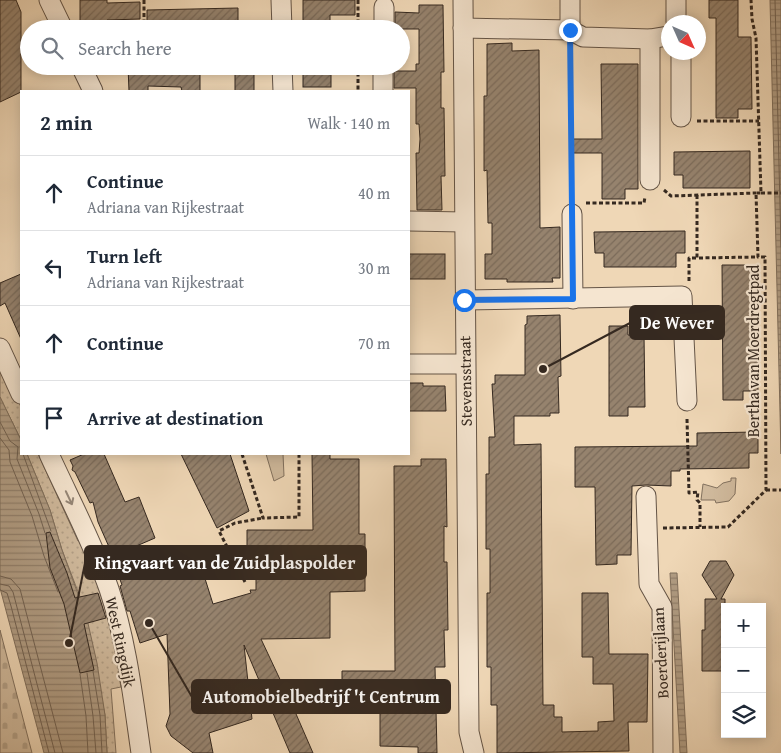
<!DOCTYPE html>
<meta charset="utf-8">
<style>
body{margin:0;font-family:"Gentium Book Plus",serif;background:#f2f2f3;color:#1f2937}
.controls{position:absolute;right:15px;bottom:15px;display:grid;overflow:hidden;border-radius:0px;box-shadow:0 2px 12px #0003}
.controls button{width:45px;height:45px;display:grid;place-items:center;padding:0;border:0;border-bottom:1px solid #e0e1e3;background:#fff;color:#1f2937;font:25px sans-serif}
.compass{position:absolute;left:661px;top:15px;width:45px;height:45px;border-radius:50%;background:#fff;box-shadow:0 2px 12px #0003;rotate:135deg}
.stop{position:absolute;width:15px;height:15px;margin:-11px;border:4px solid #1a73e8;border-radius:50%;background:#fff}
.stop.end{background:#1a73e8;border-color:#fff;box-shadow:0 1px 5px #0008}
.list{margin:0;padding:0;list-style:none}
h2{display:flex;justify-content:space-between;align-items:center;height:65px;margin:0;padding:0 20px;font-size:21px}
h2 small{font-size:16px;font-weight:400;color:#747a83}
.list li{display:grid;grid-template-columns:32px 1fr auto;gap:15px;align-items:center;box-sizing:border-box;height:75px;padding:0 20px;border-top:1px solid #e0e1e3}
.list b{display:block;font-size:19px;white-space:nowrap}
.list p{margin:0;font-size:16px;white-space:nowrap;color:#747a83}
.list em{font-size:16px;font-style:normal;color:#747a83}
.icon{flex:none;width:28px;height:28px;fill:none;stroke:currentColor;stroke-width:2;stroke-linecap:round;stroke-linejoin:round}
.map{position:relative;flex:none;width:781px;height:753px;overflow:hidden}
.search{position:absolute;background:#fff;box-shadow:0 2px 12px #0003;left:20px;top:20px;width:390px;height:55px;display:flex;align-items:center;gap:12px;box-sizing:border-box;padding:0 18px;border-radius:28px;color:#747a83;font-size:19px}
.panel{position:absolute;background:#fff;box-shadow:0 2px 12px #0003;left:20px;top:90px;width:390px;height:365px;border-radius:0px}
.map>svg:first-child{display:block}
.grass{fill:url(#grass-dots);stroke:#82715e}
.cemetery{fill:url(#cemetery-stones);stroke:#82715e}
.green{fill:#cfb99c;stroke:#82715e}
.water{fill:url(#water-rules);stroke:#7f6e5b}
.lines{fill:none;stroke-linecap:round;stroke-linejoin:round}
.shore{stroke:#726252;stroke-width:1}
.building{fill:url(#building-hatch);stroke:#352920}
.minor-casing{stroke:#645446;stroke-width:21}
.path{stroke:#352920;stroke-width:3;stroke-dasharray:4 2.5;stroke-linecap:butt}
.minor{stroke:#f5e5d0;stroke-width:19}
.oneway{stroke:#958778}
.route{stroke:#1a73e8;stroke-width:6}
.labels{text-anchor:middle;stroke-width:4.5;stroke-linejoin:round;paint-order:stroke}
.street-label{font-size:16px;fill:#352920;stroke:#f5e5d0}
.leader{fill:none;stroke:#352920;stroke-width:2}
.callout-dot{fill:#352920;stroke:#f5e5d0;stroke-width:2}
.callout{fill:#352920;stroke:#352920;stroke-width:2}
.callout-label{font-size:18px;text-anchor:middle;font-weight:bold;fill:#fff}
</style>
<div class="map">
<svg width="781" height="753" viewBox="0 0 781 753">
<defs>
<pattern id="grass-dots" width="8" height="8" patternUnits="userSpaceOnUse" patternTransform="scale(1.25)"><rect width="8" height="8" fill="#cfb99c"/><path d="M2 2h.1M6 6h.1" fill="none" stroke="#b29f86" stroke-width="1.8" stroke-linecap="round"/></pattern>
<pattern id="cemetery-stones" width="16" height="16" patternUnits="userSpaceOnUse" patternTransform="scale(1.25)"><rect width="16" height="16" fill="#cfb99c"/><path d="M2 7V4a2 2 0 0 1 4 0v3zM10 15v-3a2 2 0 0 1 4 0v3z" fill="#b29f86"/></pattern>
<pattern id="water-rules" width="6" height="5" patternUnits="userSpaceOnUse" patternTransform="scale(1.25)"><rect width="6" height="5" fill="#b09c83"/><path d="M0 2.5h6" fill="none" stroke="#907f6b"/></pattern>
<pattern id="building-hatch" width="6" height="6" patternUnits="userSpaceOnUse" patternTransform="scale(1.25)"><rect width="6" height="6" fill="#96836e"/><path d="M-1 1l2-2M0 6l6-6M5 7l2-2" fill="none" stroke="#7b6b5a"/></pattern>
</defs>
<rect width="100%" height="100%" fill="#efd7b6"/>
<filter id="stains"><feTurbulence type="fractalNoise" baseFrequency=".004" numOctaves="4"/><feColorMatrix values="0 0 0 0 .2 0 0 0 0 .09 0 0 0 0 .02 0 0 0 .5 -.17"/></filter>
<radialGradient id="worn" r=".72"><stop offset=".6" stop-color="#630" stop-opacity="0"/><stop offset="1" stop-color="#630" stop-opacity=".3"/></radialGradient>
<g class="grass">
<polygon points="0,361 21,407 21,440 0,397"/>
<polygon points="27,454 38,454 78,541 83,540 101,593 120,665 118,672 121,687 111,689 116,753 107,753 105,715 82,602 62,550 50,510"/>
</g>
<polygon class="cemetery" points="0,630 32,753 0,753"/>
<g class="green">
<polygon points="266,454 283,454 284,476 274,481"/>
<polygon points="731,478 736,478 735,494 729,501 716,503 715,500 701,500 703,484 717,488 723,483 731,481"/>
</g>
<g class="water">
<polygon points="770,0 781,0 781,454"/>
<polygon points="0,397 21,440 21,454 27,454 50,510 62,550 87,619 97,663 105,715 107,753 44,753 0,588"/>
<polygon points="670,573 677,573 687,753 680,753"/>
</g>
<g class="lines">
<g class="shore">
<polyline points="775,0 781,247"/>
<polyline points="0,422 10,441 18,447 17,459 39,514 45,533"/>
<polyline points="0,438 9,450 10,462 32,516 44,556 58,592"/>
<polyline points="23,454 51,531"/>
<polyline points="0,576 11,579 20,589 63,753"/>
<polyline points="0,584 9,586 13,592 55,753"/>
<polyline points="0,590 7,593 11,606 49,753"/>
<polyline points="93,671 100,715 102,753"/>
<polyline points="87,673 93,716 96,753"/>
<polyline points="80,674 86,716 88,753"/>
</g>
</g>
<g class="building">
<polygon points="0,0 16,0 21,12 21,92 0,102"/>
<polygon points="80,0 107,0 107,3 140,2 140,19 107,20 107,27 80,28"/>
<polygon points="303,0 355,0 355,15 330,15 330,29 303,29"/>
<polygon points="709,0 738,0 738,37 751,37 752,109 738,109 738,118 716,118 716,18 709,18"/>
<polygon points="419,5 443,5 444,72 441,72 441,108 444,108 445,176 441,176 442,210 417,210 416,153 419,153 420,139 419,124 416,124 416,88 394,88 394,71 416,71 416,64 419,64 419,29 395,29 395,12 419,13"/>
<polygon points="238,8 238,25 147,27 147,10"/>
<polygon points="512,43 512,51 539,50 540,228 560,227 560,278 552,278 553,282 507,282 507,279 485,279 485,254 492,254 492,223 488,223 487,170 484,171 484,96 487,96 487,44"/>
<polygon points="601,64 638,64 638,189 625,189 625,199 602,199 602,153 573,153 573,139 602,139"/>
<polygon points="128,66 188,66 188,72 200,72 200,91 182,91 181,87 148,86 148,91 129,91"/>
<rect x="235" y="66" width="19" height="25"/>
<rect x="303" y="66" width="28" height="21"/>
<polygon points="750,151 750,188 683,188 683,175 674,175 674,152"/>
<polygon points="685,231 685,253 676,253 676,267 604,267 604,253 595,253 594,232"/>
<rect x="409" y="254" width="36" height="25"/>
<polygon points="722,265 757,265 758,391 743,391 743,400 723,400"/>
<polygon points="21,274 21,339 5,303 0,306 0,283"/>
<polygon points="560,315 561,376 558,377 559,413 550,413 550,416 514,416 514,445 541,444 543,705 554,705 554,717 562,717 562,732 598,731 598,722 614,721 613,684 593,684 593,657 582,657 582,593 608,593 609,654 648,654 647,722 628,722 629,751 497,753 497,705 491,705 491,667 487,667 487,593 490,593 490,549 486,549 486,474 489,474 489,437 495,437 492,384 495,384 495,375 525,375 525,325 527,324 527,316"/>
<polygon points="609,326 628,326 628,335 644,335 645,407 628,407 628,416 609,416"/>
<polygon points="409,383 423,383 423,386 445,386 446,411 409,411"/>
<polygon points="758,432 758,453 749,453 749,468 680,469 680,471 671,471 671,486 646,485 632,486 631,555 617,555 617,564 596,565 595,487 575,487 575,447 697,446 697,433"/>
<polygon points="84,454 104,454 125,502 139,497 155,538 113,556 98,522 93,502 90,503 75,472 72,470 73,466 70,460"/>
<polygon points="181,454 230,454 249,511 217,528"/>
<polygon points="312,454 330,454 330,459 359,459 359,534 365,534 365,591 330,592 330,638 261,639 293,707 313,753 290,753 244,645 252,719 209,733 213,753 193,753 171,736 166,726 170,714 167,634 140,643 130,611 127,611 120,586 122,585 118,574 196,550 213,604 251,593 250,590 256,590 256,548 247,548 247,530 313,530"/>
<polygon points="421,459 446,459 447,527 444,526 444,562 447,562 448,630 444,630 445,667 435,667 437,753 418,753 418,747 380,746 380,685 342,685 342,671 395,671 394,466 421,466"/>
<polygon points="50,532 67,573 75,598 98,593 106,618 84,624 94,670 80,673 64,604 50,568 46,533"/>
<polygon points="710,561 726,561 734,575 721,599 725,599 725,671 702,671 702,630 705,630 705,599 717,599 702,575"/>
</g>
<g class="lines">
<defs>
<g id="minor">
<polyline points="49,0 63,29"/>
<polyline points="281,0 282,29"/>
<polyline points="463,0 469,732 474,753"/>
<polyline points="676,0 676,22"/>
<polyline points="463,28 570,30 583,37 650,39 668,36"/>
<polyline points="384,29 384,7"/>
<polyline points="570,30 570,0"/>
<polyline points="650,39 650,180"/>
<polyline points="681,52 681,117"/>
<polyline points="81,66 93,91"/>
<polyline points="282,66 283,91"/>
<polyline points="383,91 383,66"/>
<polyline points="572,214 573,299"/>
<polyline points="409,221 464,222"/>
<polyline points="465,300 682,296 687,401"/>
<polyline points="0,348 21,394"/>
<polyline points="409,364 465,364"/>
<path d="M49,454c20,44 44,89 60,135 18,53 24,109 32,164"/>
<polyline points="646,496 649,584 662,607 663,753"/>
</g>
</defs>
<use href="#minor" class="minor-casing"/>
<g class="path">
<polyline points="144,0 144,29"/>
<polyline points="358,0 358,29"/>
<polyline points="186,29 265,27"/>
<polyline points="570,51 572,197"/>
<polyline points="358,66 358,91"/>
<polyline points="697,121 759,121"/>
<polyline points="664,190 671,196 756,193"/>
<polyline points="761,193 781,193"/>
<polyline points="697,195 697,258 758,257"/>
<polyline points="586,203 644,203 645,197"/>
<polyline points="689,281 689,258 697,258"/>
<polyline points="687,419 689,493 698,492 697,500 700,503 700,527"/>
<polyline points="242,454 263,518 299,517 299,454"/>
<polyline points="766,490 781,490"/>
<polyline points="663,528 728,527 766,490 765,257 758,257 756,193 761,193 756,38 752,19 751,0"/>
<polyline points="245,582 219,531 235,523 263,518"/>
</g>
<use href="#minor" class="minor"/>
</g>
<defs><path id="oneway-shaft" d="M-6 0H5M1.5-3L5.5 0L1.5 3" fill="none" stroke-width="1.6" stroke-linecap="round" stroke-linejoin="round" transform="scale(1.25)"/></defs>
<use class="oneway" href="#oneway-shaft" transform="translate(69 498) rotate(65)"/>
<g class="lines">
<polyline class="route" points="464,300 573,299 570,30"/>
</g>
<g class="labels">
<g class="street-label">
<text transform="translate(753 351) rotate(-90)" y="6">Bertha van Moerdregtpad</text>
<text transform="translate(465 381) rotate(-91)" y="6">Stevensstraat</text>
<text transform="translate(121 642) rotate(78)" y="6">West Ringdijk</text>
<text transform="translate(660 653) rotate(-93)" y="6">Boerderijlaan</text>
</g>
</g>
<path class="leader" d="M543 369L630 323M69 643L85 563M149 623L192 697"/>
<g class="callout-dot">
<circle cx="543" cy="369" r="5"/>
<circle cx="69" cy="643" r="5"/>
<circle cx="149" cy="623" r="5"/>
</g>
<g class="callout">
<rect x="630" y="306" width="94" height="33" rx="5"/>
<rect x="85" y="546" width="281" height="33" rx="5"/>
<rect x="192" y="680" width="258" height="33" rx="5"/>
</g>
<g class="callout-label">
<text x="677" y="329">De Wever</text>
<text x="225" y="569">Ringvaart van de Zuidplaspolder</text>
<text x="321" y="703">Automobielbedrijf 't Centrum</text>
</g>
<rect width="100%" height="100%" filter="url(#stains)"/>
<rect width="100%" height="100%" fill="url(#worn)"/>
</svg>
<div class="controls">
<button>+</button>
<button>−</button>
<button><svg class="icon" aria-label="layers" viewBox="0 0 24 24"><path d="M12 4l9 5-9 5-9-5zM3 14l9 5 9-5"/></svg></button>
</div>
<svg class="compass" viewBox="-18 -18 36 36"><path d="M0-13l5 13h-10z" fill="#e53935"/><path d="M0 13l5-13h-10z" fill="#747a83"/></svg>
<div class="stop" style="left:464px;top:300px"></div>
<div class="stop end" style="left:570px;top:30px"></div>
<div class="search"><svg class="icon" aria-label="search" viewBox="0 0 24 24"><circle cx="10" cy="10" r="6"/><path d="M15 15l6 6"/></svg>Search here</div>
<section class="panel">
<h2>2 min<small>Walk · 140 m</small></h2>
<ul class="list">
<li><svg class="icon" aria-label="ahead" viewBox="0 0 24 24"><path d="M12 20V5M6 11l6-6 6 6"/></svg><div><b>Continue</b><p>Adriana van Rijkestraat</p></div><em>40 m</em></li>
<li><svg class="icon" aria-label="left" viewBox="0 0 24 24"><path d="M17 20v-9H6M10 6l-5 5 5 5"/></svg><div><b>Turn left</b><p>Adriana van Rijkestraat</p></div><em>30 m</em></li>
<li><svg class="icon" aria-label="ahead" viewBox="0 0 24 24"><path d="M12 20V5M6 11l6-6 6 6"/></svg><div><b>Continue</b></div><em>70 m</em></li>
<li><svg class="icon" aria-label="arrive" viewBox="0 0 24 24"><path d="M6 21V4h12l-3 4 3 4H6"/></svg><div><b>Arrive at destination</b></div></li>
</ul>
</section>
</div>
